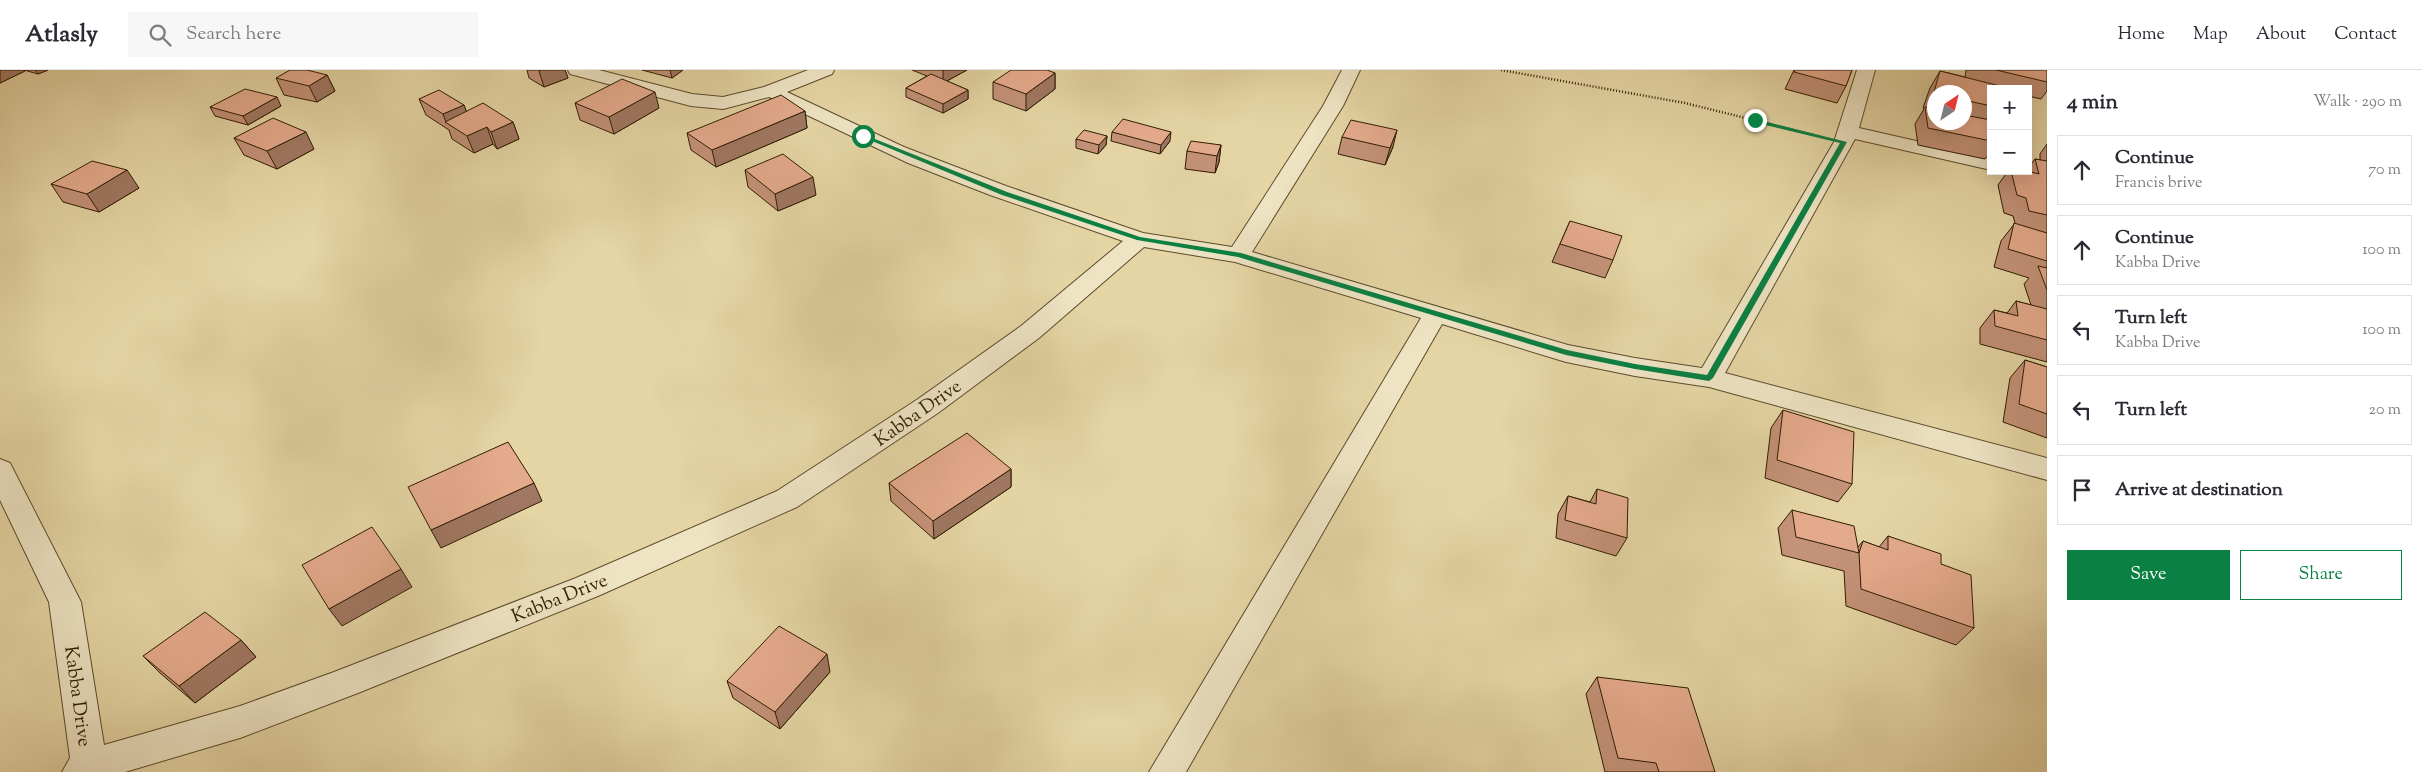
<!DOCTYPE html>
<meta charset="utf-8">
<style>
body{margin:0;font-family:"Sorts Mill Goudy",serif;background:#f7f7f7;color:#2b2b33}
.controls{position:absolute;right:15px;top:15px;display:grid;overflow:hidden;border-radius:0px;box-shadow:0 5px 20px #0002}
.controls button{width:45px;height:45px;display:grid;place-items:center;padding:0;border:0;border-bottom:1px solid #e1e1e2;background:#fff;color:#2b2b33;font:25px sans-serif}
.compass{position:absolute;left:1927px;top:15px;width:45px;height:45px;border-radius:50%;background:#fff;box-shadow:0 5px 20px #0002;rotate:35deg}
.stop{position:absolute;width:15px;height:15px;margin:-11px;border:4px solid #0b8043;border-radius:50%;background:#fff}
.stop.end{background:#0b8043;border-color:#fff;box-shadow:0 1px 5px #0008}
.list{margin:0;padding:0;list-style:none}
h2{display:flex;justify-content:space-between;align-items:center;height:65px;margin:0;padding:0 20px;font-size:21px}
h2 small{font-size:16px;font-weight:400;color:#7c7c81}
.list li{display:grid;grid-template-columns:32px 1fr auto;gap:15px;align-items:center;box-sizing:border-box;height:70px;margin:0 10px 10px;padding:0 10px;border:1px solid #e1e1e2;border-radius:0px}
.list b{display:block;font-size:19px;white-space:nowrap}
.list p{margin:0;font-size:16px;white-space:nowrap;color:#7c7c81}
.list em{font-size:16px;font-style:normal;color:#7c7c81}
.actions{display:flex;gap:10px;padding:15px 20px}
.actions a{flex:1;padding:11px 0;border:1px solid #0b8043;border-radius:0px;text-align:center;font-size:18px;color:#0b8043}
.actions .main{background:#0b8043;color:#fff}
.icon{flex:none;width:28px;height:28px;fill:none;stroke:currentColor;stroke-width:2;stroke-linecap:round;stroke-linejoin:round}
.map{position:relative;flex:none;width:2047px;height:702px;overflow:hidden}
header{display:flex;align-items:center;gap:30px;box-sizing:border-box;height:70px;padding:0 25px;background:#fff;border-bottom:1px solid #e1e1e2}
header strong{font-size:24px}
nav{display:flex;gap:28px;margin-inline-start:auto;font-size:18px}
.search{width:350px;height:45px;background:#f7f7f7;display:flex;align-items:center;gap:12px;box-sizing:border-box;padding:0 18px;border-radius:0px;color:#7c7c81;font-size:19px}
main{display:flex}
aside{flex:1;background:#fff}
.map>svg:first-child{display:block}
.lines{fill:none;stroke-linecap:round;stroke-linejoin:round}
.minor-casing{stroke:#5c4b2b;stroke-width:2}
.path{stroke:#2f1d03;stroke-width:2.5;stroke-dasharray:1 2;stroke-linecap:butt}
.minor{fill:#eee4c4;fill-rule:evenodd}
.wall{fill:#c49278;stroke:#2f1d03;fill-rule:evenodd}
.shaded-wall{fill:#a07762;stroke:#2f1d03}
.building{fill:#e4aa8c;stroke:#2f1d03}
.route{fill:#0b8043}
.labels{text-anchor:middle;stroke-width:5;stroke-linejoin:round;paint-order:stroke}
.street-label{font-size:19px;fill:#2f1d03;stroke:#eee4c4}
</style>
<header>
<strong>Atlasly</strong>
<div class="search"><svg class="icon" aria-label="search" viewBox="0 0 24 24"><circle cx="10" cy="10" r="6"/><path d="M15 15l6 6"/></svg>Search here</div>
<nav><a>Home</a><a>Map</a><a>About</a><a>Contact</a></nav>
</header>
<main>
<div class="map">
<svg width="2047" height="702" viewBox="0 0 2047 702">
<rect width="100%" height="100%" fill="#e5d5a4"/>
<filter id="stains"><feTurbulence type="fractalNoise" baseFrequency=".004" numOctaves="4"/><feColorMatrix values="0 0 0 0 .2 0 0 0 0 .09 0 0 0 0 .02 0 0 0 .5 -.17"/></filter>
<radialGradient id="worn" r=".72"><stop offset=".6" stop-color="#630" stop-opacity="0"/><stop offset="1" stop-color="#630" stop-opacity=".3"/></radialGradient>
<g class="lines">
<defs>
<polygon id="minor" points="568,0 599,0 692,24 723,27 764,17 808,0 834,0 832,4 787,22 904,77 1006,116 1143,163 1232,177 1323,36 1342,0 1360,0 1343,36 1252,182 1568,275 1635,288 1702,298 1834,72 1857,0 1875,0 1859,58 1991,88 1991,100 1855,69 1725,303 2047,388 2047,410 1709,317 1635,306 1566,292 1442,254 1186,702 1149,702 1421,248 1235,192 1144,177 1039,268 938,343 797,437 598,526 358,623 240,668 125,702 62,702 70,688 49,532 0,430 0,389 10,393 81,532 104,675 240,636 334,602 576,508 777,421 918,329 1021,256 1123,171 990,125 908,93 769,27 723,39 691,36 570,4"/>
</defs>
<use href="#minor" class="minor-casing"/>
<polyline class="path" points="1501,0 1685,33 1814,65"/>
<use href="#minor" class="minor"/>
</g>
<g class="wall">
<polygon points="0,0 48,0 38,4 24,0 25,1 0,13"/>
<polygon points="527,0 565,0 568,8 544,17 529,8"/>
<polygon points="642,0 683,0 672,8"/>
<polygon points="912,0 967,0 947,11 968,20 968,29 943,43 906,27 906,18 927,6"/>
<polygon points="1794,0 1852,0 1846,16 1837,33 1785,19"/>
<path d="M1966,0h81v21l-6,8 -13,-3v-7h-37v63l-6,7 -67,-14 -3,-21 9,-15 -1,-1 7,-20 10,-17 25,6zM1934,22h30v30h-30z"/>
<polygon points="1055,3 1055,19 1026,41 993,29 993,12"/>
<polygon points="327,5 335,21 317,32 284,25 276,8"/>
<polygon points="419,29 464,35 466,41 513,52 519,69 497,79 493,74 474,83 452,69 449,60 426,45"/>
<polygon points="575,33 659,38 614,64 580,50"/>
<polygon points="281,36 248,55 215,46 210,37"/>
<polygon points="805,41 807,58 716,97 691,80 687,63"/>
<polygon points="1112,62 1170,71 1160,84 1111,71"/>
<polygon points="1107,66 1106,75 1098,84 1076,78 1076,69"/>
<polygon points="1342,67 1393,77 1385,95 1338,84"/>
<polygon points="234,68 314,79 277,99 244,85"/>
<polygon points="2047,74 2047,292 1980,274 1980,258 1994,240 2007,243 2016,231 2031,235 2024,214 2029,208 1994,197 2001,171 2015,153 2013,146 2004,143 1998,115 2008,101 2028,101 2028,98 2035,89 2040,90 2040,84"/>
<polygon points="1221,75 1219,92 1215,103 1185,99 1187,81"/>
<polygon points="745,100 816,125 778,141 748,117"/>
<polygon points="51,114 139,118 99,142 63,132"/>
<polygon points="1570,151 1613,190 1605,208 1552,192"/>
<polygon points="2025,290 2047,297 2047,368 2003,352 2010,308"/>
<polygon points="1783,340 1852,414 1838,432 1765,408 1771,358"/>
<polygon points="1011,399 1011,417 934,469 891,431 889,413"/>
<polygon points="1597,419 1627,468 1616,486 1556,468 1558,444 1568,426 1590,432"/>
<polygon points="1792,440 1858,477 1863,471 1879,477 1888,466 1941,494 1974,558 1956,575 1846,536 1844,501 1782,485 1778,458"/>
<polygon points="241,570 256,587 195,633 160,603 143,586"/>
<polygon points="830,602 780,659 733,628 727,611"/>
<polygon points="1597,607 1715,702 1605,702 1586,624"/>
</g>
<g class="shaded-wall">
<polygon points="0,0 24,0 25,1 0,13"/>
<polygon points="35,0 48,0 38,4"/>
<polygon points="541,0 565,0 568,8 544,17 539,1"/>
<polygon points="670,0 683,0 672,8"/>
<polygon points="943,0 967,0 943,13"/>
<polygon points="1055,3 1055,19 1026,41 1026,24"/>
<polygon points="327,5 335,21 317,32 309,16"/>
<polygon points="968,20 968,29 943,43 943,34"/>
<polygon points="655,22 659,38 614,64 609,47"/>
<polygon points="277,27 281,36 248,55 243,46"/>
<polygon points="464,35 470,52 446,52 443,44"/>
<polygon points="805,41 807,58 716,97 712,80"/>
<polygon points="513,52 519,69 497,79 491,62"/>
<polygon points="487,57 493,74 474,83 467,66"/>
<polygon points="1397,60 1393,77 1385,95 1390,78"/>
<polygon points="306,62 314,79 277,99 267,81"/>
<polygon points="1171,62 1170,71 1160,84 1161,75"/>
<polygon points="1107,66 1106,75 1098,84 1099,75"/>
<polygon points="1221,75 1219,92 1215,103 1217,86"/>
<polygon points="127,100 139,118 99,142 87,124"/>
<polygon points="813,107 816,125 778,141 775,124"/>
<polygon points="1011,399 1011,417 934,469 933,451"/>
<polygon points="534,413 542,431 441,478 431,460"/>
<polygon points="401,499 412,517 342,556 329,539"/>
<polygon points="241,570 256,587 195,633 179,616"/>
<polygon points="827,584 830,602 780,659 775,642"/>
</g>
<g class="building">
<polygon points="290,0 307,0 327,5 309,16 276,8"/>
<polygon points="1011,0 1047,0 1055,3 1026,24 993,12"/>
<polygon points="1795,0 1852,0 1846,16 1794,2"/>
<polygon points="1996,0 2047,0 2047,12"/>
<polygon points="1940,1 2004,17 2003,19 1991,19 1991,36 1964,30 1964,22 1934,22"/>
<polygon points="931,4 968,20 943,34 906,18"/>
<polygon points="622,9 655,22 609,47 575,33"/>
<polygon points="245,19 277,27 243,46 210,37"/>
<polygon points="439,20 464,35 443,44 419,29"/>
<polygon points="781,25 805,41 712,80 687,63"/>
<polygon points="483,33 513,52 491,62 487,57 467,66 445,52"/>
<polygon points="1925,37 1934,39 1934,52 1964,52 1964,45 1991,50 1991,71 1928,58"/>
<polygon points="273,48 306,62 267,81 234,68"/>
<polygon points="1123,49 1171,62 1161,75 1112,62"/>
<polygon points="1351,50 1397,60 1390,78 1342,67"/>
<polygon points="1084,60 1107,66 1099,75 1076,69"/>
<polygon points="1191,71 1221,75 1217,86 1187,81"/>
<polygon points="783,84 813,107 775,124 745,100"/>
<polygon points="2035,89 2047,91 2047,145 2029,141 2026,128 2017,125 2011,101 2027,101 2039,104"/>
<polygon points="92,91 127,100 87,124 51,114"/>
<polygon points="1570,151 1622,166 1613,190 1560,174"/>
<polygon points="2014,153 2047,163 2047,191 2008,179"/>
<polygon points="2038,196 2047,198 2047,220"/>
<polygon points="2016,231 2047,239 2047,270 1995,256 1994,240 2018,246"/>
<polygon points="2025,290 2047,297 2047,344 2019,334"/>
<polygon points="1783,340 1854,362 1852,414 1777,390"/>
<polygon points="967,363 1011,399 933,451 889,413"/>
<polygon points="508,372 534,413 431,460 408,417"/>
<polygon points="1597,419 1628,428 1627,468 1565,450 1568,426 1596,434"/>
<polygon points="1792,440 1854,456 1859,483 1863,471 1888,480 1888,466 1941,484 1941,494 1971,505 1974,558 1861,519 1859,483 1796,467"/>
<polygon points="372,457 401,499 329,539 302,495"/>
<polygon points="205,542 241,570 179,616 143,586"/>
<polygon points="779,556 827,584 775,642 727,611"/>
<polygon points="1597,607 1688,618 1715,702 1659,702 1656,693 1618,688"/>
</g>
<polygon class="route" points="1755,49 1847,72 1713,308 1709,311 1635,299 1566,285 1238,187 1137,170 1002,125 860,66 865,65 1007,122 1140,167 1241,183 1567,280 1635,294 1707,305 1840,73 1753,52"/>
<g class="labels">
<g class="street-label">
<text transform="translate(917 342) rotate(-35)" y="7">Kabba Drive</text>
<text transform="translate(559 527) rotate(-22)" y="7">Kabba Drive</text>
<text transform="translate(79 626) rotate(82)" y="7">Kabba Drive</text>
</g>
</g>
<rect width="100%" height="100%" filter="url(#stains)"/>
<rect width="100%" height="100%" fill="url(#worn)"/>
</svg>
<div class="controls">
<button>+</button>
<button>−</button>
</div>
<svg class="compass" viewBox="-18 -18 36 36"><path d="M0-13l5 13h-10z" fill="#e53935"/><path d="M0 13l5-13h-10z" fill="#7c7c81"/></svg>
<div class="stop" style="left:863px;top:66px"></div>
<div class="stop end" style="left:1755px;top:50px"></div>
</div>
<aside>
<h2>4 min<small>Walk · 290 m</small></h2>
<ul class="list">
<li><svg class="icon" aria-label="ahead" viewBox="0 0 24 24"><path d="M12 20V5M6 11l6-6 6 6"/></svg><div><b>Continue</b><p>Francis brive</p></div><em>70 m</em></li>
<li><svg class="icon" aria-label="ahead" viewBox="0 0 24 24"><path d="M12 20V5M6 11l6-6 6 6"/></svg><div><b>Continue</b><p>Kabba Drive</p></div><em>100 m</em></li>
<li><svg class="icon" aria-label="left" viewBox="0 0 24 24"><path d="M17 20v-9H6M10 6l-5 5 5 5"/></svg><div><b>Turn left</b><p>Kabba Drive</p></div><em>100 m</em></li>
<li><svg class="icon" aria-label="left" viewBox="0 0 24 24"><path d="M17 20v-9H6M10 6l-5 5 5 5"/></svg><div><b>Turn left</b></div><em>20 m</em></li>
<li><svg class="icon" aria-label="arrive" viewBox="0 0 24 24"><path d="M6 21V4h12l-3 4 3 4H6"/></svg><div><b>Arrive at destination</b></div></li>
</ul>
<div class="actions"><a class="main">Save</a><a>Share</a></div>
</aside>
</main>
